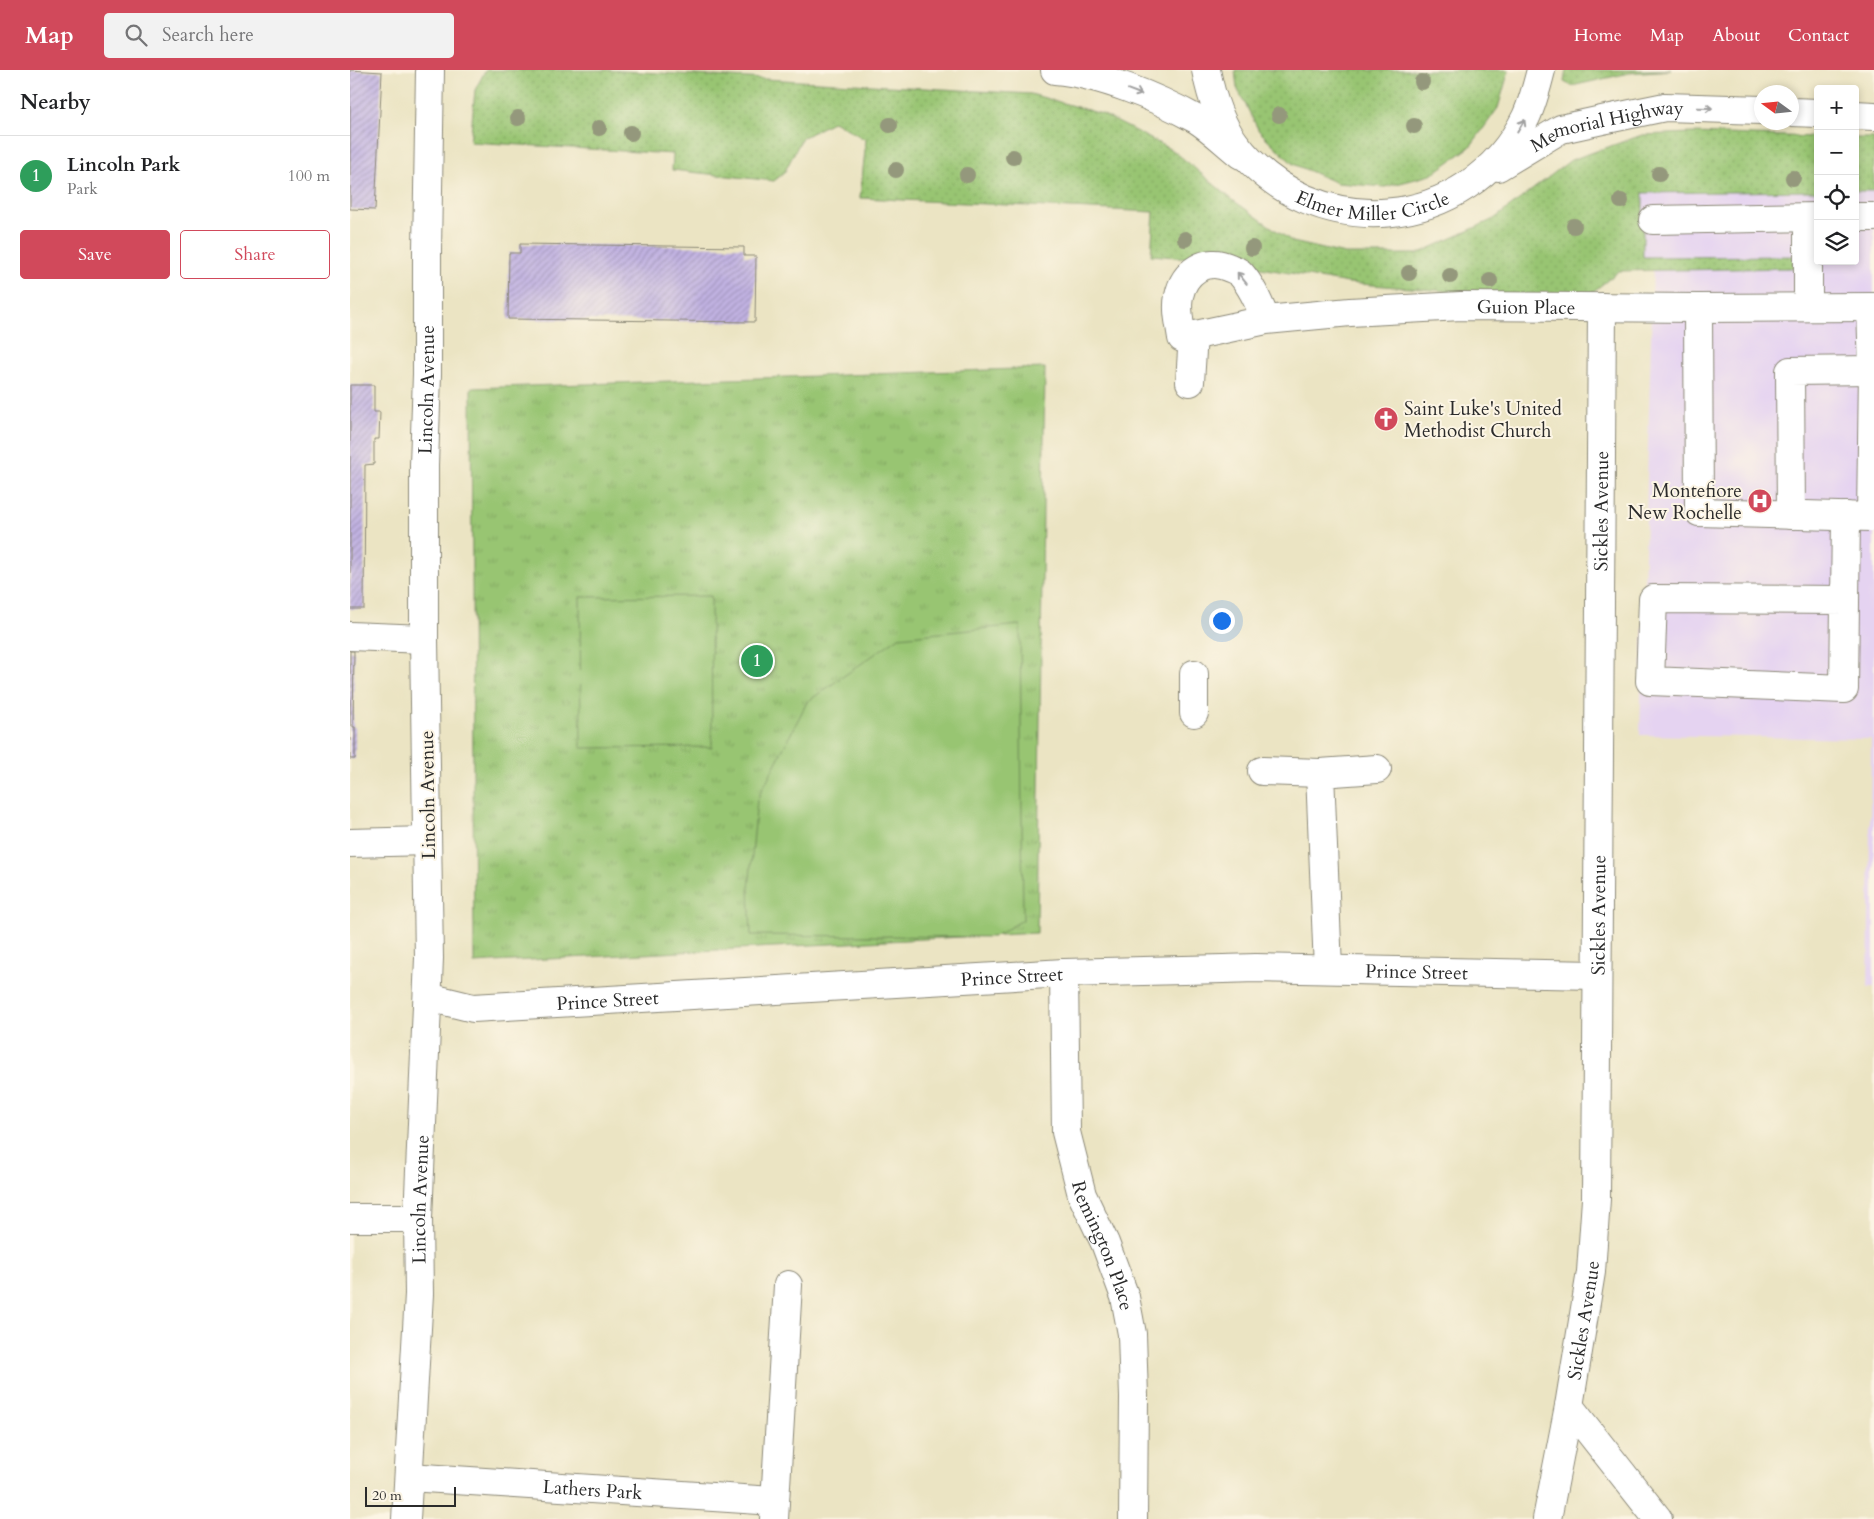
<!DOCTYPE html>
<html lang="en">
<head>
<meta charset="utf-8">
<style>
	body { margin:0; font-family:Cardo,serif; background:#f2f2f2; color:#202124 }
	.controls { position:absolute; right:15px; top:15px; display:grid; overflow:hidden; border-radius:5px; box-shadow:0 2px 8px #0003 }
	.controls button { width:45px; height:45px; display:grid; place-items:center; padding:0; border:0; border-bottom:1px solid #e0e0e0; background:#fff; color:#202124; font:25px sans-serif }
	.compass { position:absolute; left:1404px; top:15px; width:45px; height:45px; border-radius:50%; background:#fff; box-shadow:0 2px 8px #0003; rotate:285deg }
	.scale { position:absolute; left:15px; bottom:12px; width:91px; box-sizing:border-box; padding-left:5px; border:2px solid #2b2b2b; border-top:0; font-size:14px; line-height:18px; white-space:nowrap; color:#2b2b2b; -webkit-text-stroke:4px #fcf5e5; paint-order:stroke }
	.you { position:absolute; left:871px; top:550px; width:18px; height:18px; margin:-12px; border:4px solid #fff; border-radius:50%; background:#1a73e8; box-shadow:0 0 0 8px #1a73e833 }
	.badge { display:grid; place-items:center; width:32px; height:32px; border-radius:50%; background:#d1495b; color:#fff; font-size:16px; font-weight:700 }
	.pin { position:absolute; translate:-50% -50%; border:2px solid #fff; box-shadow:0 1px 5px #0006 }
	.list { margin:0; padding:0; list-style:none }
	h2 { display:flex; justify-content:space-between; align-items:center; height:65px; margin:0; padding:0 20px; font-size:21px }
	h2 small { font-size:16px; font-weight:400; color:#757577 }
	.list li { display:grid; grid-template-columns:32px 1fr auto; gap:15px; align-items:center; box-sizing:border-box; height:80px; padding:0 20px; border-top:1px solid #e0e0e0 }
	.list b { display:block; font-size:19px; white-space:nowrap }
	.list p { margin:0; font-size:16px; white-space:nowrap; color:#757577 }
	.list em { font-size:16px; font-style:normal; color:#757577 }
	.actions { display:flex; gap:10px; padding:15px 20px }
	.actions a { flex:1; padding:11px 0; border:1px solid #d1495b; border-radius:5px; text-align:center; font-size:18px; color:#d1495b }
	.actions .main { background:#d1495b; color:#fff }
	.icon { flex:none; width:28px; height:28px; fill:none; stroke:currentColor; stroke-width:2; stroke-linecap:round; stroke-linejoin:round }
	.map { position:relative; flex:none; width:1524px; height:1449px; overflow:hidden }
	header { display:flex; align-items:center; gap:30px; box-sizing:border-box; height:70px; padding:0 25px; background:#d1495b; color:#fff }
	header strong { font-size:24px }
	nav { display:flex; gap:28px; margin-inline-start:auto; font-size:18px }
	.search { width:350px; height:45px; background:#f2f2f2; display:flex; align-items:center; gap:12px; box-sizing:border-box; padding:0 18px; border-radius:5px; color:#757577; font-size:19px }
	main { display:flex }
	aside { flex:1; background:#fff }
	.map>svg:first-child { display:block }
	.built { fill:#e5d3f1 }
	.grass { fill:url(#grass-dots); stroke:#62784e }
	.park { fill:url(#park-tufts); stroke:#62784e }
	.garden { fill:#98c572; stroke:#62784e }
	.building { fill:url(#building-hatch) }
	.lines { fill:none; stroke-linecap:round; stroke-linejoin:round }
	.minor-casing { stroke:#8b8877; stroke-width:30 }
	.major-casing { stroke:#8b8877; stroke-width:30 }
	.minor { stroke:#fff; stroke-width:28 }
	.major { stroke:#fff; stroke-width:28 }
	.tree { fill:#94987b }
	.oneway { stroke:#a0a0a0 }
	.labels { text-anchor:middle; stroke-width:4; stroke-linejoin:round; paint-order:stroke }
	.street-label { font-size:19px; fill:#2b2b2b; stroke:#fcf5e5 }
	.poi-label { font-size:19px; fill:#2b2b2b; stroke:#fcf5e5; text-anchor:start }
</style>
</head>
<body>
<header>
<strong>Map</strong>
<div class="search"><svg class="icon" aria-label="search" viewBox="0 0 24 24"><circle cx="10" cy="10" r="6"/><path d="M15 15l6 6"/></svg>Search here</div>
<nav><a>Home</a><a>Map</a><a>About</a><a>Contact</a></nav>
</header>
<main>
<aside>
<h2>Nearby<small></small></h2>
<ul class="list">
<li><span class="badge" style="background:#2e9e5b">1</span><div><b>Lincoln Park</b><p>Park</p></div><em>100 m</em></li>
</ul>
<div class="actions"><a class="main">Save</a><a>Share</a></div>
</aside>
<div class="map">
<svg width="1524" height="1449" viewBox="0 0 1524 1449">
	<defs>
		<pattern id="grass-dots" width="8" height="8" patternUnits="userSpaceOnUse" patternTransform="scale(1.25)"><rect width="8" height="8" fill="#98c572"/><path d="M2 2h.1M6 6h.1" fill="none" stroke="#83a963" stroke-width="1.8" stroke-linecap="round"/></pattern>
		<pattern id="park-tufts" width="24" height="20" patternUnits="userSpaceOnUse" patternTransform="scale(1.25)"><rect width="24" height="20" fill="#98c572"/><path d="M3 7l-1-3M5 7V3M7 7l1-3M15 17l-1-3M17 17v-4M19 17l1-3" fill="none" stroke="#83a963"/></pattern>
		<pattern id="building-hatch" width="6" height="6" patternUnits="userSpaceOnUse" patternTransform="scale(1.25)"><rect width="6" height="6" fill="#c1b2e2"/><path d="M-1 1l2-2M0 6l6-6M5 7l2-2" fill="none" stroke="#9d91b7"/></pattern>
	</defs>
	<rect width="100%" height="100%" fill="#fcf5e5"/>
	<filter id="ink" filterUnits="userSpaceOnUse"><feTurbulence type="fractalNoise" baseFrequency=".02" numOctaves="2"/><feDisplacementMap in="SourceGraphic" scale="10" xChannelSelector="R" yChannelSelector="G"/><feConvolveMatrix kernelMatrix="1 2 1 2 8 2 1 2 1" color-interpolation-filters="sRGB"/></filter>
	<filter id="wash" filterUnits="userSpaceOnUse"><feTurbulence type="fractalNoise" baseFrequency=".0096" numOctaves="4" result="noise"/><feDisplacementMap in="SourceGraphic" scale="20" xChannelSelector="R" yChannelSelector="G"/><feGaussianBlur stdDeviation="1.12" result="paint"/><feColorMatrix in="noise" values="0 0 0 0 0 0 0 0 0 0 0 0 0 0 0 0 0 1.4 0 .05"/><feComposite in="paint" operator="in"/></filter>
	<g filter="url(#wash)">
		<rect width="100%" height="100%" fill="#ebe4c3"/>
		<path class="built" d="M1468 93V191H1505V93H1524V917H1518L1521 669 1290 665 1303 196 1265 195 1266 94Z"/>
		<g class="grass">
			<path d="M138 0H256L681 24 752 44 824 81 884 131 943 172 995 184H1067L1144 149 1221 90 1292 65 1343 63 1468 67V121L1293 123V187L1444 186V198L1269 201 1230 232 998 213 864 190 801 185 804 142 510 128 516 70 484 51 452 68 434 103 424 111 322 100 323 84 120 72 125 20 135 1Z"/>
			<path d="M885 0H1159L1148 38 1120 77 1081 105 1035 117 987 113 943 94 909 61 887 18Z"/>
			<path d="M1216 0H1321L1279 3 1222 16 1214 12Z"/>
			<rect x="1505" y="68" width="19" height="53"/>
		</g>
		<path class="park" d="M695 298 687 863 124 893 121 318Z"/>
		<g class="garden">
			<path d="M361 526 362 677 231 678 230 527Z"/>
			<path d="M670 555 673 850 643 867 401 865 399 819 407 730 457 632 549 567Z"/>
		</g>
		<g id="blocks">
			<g class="building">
				<path d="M0 0 32 2 25 140 0 139Z"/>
				<path d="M170 174 394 177V186H406L405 252 158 249 159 183H170Z"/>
				<path d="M0 315H24V342H30L29 369H24V394L15 395 14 539H0Z"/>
				<path d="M0 581H4L3 657H5V689H0Z"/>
			</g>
		</g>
	</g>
	<g filter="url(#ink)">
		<use href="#blocks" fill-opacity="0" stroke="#8b8877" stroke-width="1"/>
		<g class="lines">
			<defs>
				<g id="minor">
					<path d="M705 0C750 4 806 27 846 49 862 59 877 74 891 85"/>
					<path d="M1505 147H1524"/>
					<path d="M1458 148V237"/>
					<path d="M1303 150 1468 147"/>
					<path d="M1348 238 1349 442 1521 447 1523 300 1521 237"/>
					<path id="s1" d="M916 250C909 234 902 216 890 203 887 201 883 199 880 198 856 186 834 202 829 226 826 240 830 254 832 268L916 250 1000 242 1111 236 1348 238 1524 237"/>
					<path d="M840 312 843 265"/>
					<path d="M1441 445 1440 301 1523 300"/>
					<path d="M1495 530 1303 529 1300 611 1494 619 1496 446"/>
					<path d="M0 566 74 569"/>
					<path d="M844 604V643"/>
					<path d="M912 701 970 703"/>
					<path d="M0 773 77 771"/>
					<path d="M978 899 970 703 1027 699"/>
					<path id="s2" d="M714 903 716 1062 732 1125 755 1173 775 1227 782 1264 784 1327 783 1449"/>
					<path id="s3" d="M78 927 123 938 714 903 873 899 906 898 1247 905"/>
					<path d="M0 1148H68"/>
					<path d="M1219 1336 1308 1449"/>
					<path id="s4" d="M59 1407 425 1431"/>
					<path d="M424 1449 438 1215"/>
					<path id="s5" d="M1197 1449 1219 1336 1241 1202 1246 1129 1252 237"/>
				</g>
				<g id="major">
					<path id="s6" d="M856 0C861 26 869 52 885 73 963 176 1119 164 1176 47 1183 32 1187 16 1191 0"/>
					<path d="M1442 42 1468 43"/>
					<path d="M1505 45 1524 46"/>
					<path id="s7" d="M1148 97 1211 59 1252 50 1315 37 1412 40"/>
					<path id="s8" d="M56 1449 69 1224 68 1148 79 888 74 569V395L77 304V180L80 0"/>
				</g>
			</defs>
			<use href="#minor" class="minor-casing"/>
			<use href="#major" class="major-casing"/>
			<use href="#minor" class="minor"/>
			<use href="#major" class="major"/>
		</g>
		<g class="tree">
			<circle cx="1072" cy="12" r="8"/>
			<circle cx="929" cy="45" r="8"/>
			<circle cx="168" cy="48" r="8"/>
			<circle cx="540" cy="55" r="8"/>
			<circle cx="1064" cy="56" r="8"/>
			<circle cx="249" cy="58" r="8"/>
			<circle cx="281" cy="63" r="8"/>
			<circle cx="663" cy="87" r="8"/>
			<circle cx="546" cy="100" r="8"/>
			<circle cx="1309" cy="104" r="8"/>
			<circle cx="617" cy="105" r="8"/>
			<circle cx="1443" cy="108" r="8"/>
			<circle cx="1271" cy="131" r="8"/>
			<circle cx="1224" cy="156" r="8"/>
			<circle cx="835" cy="169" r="8"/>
			<circle cx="902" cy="178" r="8"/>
			<circle cx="1059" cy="203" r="8"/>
			<circle cx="1100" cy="206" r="8"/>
			<circle cx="1140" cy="211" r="8"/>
		</g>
		<defs><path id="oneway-shaft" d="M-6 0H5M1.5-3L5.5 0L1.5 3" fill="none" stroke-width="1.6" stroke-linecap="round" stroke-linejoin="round" transform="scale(1.25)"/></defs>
		<g class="oneway">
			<use href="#oneway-shaft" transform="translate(785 22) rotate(21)"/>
			<use href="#oneway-shaft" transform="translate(1355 38) rotate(1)"/>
			<use href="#oneway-shaft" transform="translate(1171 56) rotate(-60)"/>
			<use href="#oneway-shaft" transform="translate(892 208) rotate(-129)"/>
		</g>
	</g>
	<defs>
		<symbol id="church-disc" viewBox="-11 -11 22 22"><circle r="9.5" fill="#d1495b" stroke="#fcf5e5"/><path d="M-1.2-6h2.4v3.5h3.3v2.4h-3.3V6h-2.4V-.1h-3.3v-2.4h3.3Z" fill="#fff"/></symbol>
		<symbol id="hospital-disc" viewBox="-11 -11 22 22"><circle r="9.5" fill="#d1495b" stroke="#fcf5e5"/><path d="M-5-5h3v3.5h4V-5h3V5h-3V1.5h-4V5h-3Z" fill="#fff"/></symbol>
	</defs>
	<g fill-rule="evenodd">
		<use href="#church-disc" x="1022" y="335" width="28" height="28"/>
		<use href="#hospital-disc" x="1396" y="417" width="28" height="28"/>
	</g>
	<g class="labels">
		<g class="street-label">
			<text dy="7" stroke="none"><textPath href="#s7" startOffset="119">Memorial Highway</textPath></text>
			<text dy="7" stroke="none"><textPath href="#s6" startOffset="239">Elmer Miller Circle</textPath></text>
			<text dy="7" stroke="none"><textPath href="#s1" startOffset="522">Guion Place</textPath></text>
			<text dy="7" stroke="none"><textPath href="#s8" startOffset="1130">Lincoln Avenue</textPath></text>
			<text dy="7" stroke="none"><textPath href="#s5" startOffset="1012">Sickles Avenue</textPath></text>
			<text transform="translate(77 725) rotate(-91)" y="7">Lincoln Avenue</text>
			<text dy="7" stroke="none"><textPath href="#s5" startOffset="608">Sickles Avenue</textPath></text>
			<text dy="7" stroke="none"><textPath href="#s3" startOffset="991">Prince Street</textPath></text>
			<text dy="7" stroke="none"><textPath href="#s3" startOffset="586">Prince Street</textPath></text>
			<text dy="7" stroke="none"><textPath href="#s3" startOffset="181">Prince Street</textPath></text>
			<text dy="7" stroke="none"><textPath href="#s8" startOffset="320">Lincoln Avenue</textPath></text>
			<text dy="7" stroke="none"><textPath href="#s2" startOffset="279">Remington Place</textPath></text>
			<text dy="7" stroke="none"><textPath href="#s5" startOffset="202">Sickles Avenue</textPath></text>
			<text dy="7" stroke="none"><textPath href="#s4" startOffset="184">Lathers Park</textPath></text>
		</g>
		<g class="poi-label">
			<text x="1054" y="345">Saint Luke's United<tspan x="1054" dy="22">Methodist Church</tspan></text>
			<text x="1392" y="427" text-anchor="end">Montefiore<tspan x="1392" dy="22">New Rochelle</tspan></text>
		</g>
	</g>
</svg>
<div class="controls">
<button>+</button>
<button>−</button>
<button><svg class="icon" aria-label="locate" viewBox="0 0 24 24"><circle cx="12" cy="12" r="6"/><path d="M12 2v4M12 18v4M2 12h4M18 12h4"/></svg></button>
<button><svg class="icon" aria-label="layers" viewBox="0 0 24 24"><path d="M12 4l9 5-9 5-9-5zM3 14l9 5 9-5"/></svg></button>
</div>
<svg class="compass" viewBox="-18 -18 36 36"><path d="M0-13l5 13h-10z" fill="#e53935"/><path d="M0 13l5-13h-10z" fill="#757577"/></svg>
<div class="scale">20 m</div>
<div class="you"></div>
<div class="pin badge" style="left:407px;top:591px;background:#2e9e5b">1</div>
</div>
</main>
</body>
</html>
